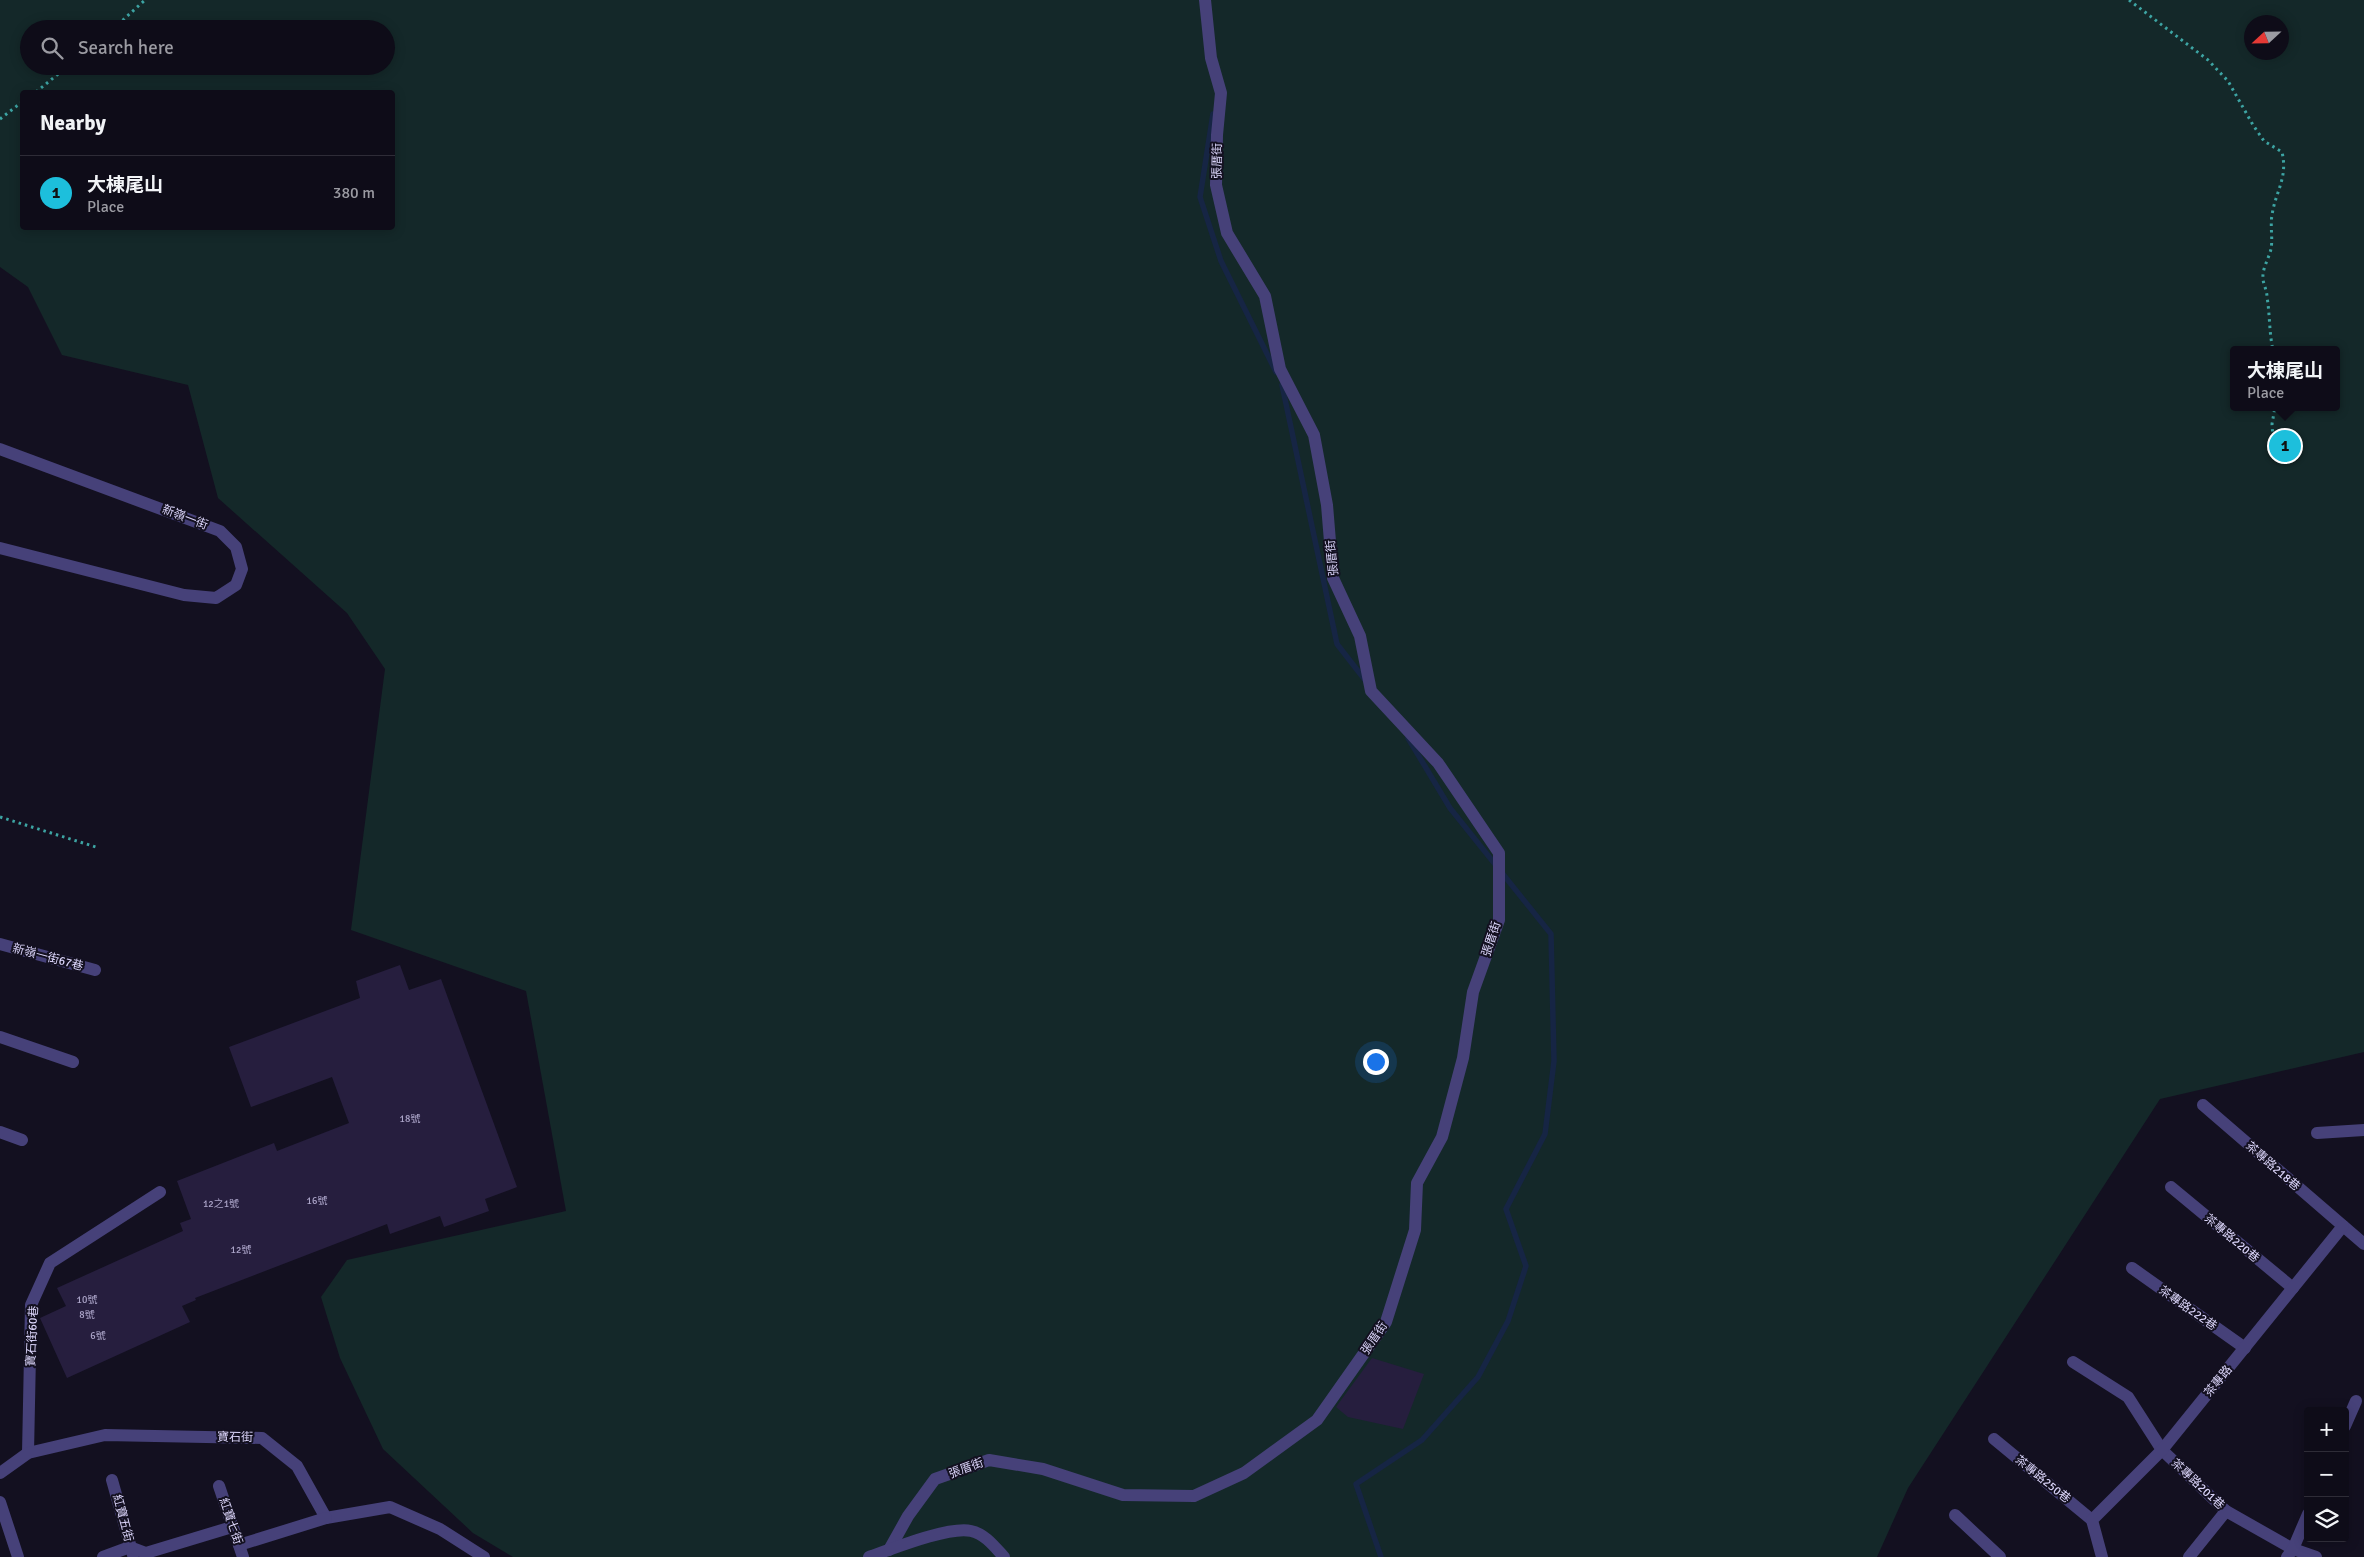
<!DOCTYPE html>
<html lang="en">
<head>
<meta charset="utf-8">
<style>
	body { margin:0; font-family:Signika,"Noto Sans TC",sans-serif; background:#171521; color:#f1f3f6 }
	.controls { position:absolute; right:15px; bottom:15px; display:grid; overflow:hidden; border-radius:5px; box-shadow:0 2px 12px #0003 }
	.controls button { width:45px; height:45px; display:grid; place-items:center; padding:0; border:0; border-bottom:1px solid #2e2c37; background:#0e0c18; color:#f1f3f6; font:25px sans-serif }
	.compass { position:absolute; left:2244px; top:15px; width:45px; height:45px; border-radius:50%; background:#0e0c18; box-shadow:0 2px 12px #0003; rotate:248deg }
	.you { position:absolute; left:1375px; top:1061px; width:18px; height:18px; margin:-12px; border:4px solid #fff; border-radius:50%; background:#1a73e8; box-shadow:0 0 0 8px #1a73e833 }
	.badge { display:grid; place-items:center; width:32px; height:32px; border-radius:50%; background:#1dbfdc; color:#111; font-size:16px; font-weight:700 }
	.pin { position:absolute; translate:-50% -50%; border:2px solid #fff; box-shadow:0 1px 5px #0006 }
	.popup { position:absolute; left:2230px; top:346px; width:110px; height:65px; box-sizing:border-box; display:grid; place-content:center; border-radius:5px; background:#0e0c18; filter:drop-shadow(0 1px 4px #0005); font-size:16px; white-space:nowrap; color:#9b9ba2 }
	.popup b { font-size:19px; color:#f1f3f6 }
	.popup::after { content:''; position:absolute; left:50%; top:100%; margin-left:-10px; border:10px solid transparent; border-top-color:#0e0c18 }
	.list { margin:0; padding:0; list-style:none }
	h2 { display:flex; justify-content:space-between; align-items:center; height:65px; margin:0; padding:0 20px; font-size:21px }
	h2 small { font-size:16px; font-weight:400; color:#9b9ba2 }
	.list li { display:grid; grid-template-columns:32px 1fr auto; gap:15px; align-items:center; box-sizing:border-box; height:75px; padding:0 20px; border-top:1px solid #2e2c37 }
	.list b { display:block; font-size:19px; white-space:nowrap }
	.list p { margin:0; font-size:16px; white-space:nowrap; color:#9b9ba2 }
	.list em { font-size:16px; font-style:normal; color:#9b9ba2 }
	.icon { flex:none; width:28px; height:28px; fill:none; stroke:currentColor; stroke-width:2; stroke-linecap:round; stroke-linejoin:round }
	.map { position:relative; flex:none; width:2364px; height:1557px; overflow:hidden }
	.search { position:absolute; background:#0e0c18; box-shadow:0 2px 12px #0003; left:20px; top:20px; width:375px; height:55px; display:flex; align-items:center; gap:12px; box-sizing:border-box; padding:0 18px; border-radius:28px; color:#9b9ba2; font-size:19px }
	.panel { position:absolute; background:#0e0c18; box-shadow:0 2px 12px #0003; left:20px; top:90px; width:375px; height:140px; border-radius:5px }
	.map>svg:first-child { display:block }
	.green { fill:#142829; fill-rule:evenodd }
	.lines { fill:none; stroke-linecap:round; stroke-linejoin:round }
	.stream { stroke:#162544; stroke-width:5.5 }
	.building { fill:#261e3e }
	.path { stroke:#3da4a3; stroke-width:3; stroke-dasharray:2.5 4; stroke-linecap:butt }
	.minor { stroke:#464179; stroke-width:12 }
	.labels { text-anchor:middle; stroke-width:4; stroke-linejoin:round; paint-order:stroke }
	.number-label { font-size:10px; fill:#ada6ca }
	.street-label { font-size:12px; fill:#dad4f9; stroke:#131020 }
</style>
</head>
<body>
<div class="map">
<svg width="2364" height="1557" viewBox="0 0 2364 1557">
	<rect width="100%" height="100%" fill="#131020"/>
	<path class="green" d="M0 0H2364V1052L2160 1099 1908 1488 1877 1557H513L473 1533 383 1449 340 1358 321 1297 347 1260 566 1211 526 991 351 930 385 669 347 613 218 498 188 385 62 355 28 287 0 267ZM2252 22H2282V52H2252ZM29 29H386V66H29ZM22 92H392V228H22ZM2234 350H2336V407H2234Z"/>
	<g class="lines">
		<g class="stream">
			<path d="M1213 114 1200 197 1221 261 1276 372"/>
			<path d="M1282 385 1337 644 1365 680"/>
			<path d="M1381 1557 1356 1484 1422 1440 1478 1377 1508 1321 1526 1266 1506 1209 1545 1134 1554 1061 1551 934 1450 808 1408 738"/>
		</g>
	</g>
	<g class="building">
		<path d="M400 965 409 990 441 979 517 1187 485 1199 489 1211 444 1227 440 1216 390 1234 387 1224 195 1298 196 1300 182 1306 190 1322 67 1378 40 1318 66 1306 57 1288 183 1231 180 1223 191 1219 177 1181 274 1143 277 1151 349 1123 332 1077 251 1107 229 1047 360 998 356 981Z"/>
		<path d="M1372 1358 1424 1374 1403 1429 1348 1417 1336 1407Z"/>
	</g>
	<g class="lines">
		<g class="path">
			<path d="M2129 0 2208 60 2228 81 2253 125 2264 141 2282 152C2288 178 2276 190 2272 215 2270 226 2273 238 2271 249 2269 258 2262 269 2263 278 2263 284 2267 290 2267 297 2270 315 2269 332 2273 350"/>
			<path d="M113 29 145 0"/>
			<path d="M36 92 68 66"/>
			<path d="M0 119 22 102"/>
			<path d="M2273 438 2272 424 2275 407"/>
			<path d="M0 817 99 848"/>
		</g>
		<g class="minor">
			<path d="M0 449 220 531 236 547 242 569 236 585 216 598 184 595 0 548"/>
			<path d="M0 944 95 970"/>
			<path d="M0 1037 73 1062"/>
			<path d="M2203 1105 2364 1244"/>
			<path d="M0 1132 22 1140"/>
			<path d="M2317 1133 2364 1130"/>
			<path d="M2171 1187 2293 1288"/>
			<path d="M2132 1268 2245 1348"/>
			<path d="M2073 1362 2128 1397 2162 1450 2226 1511 2293 1549 2316 1557"/>
			<path d="M2345 1426 2356 1401"/>
			<path d="M1994 1439 2092 1520"/>
			<path d="M28 1453 31 1305 50 1263 160 1192"/>
			<path d="M0 1473 28 1453 105 1435 262 1438 297 1466 326 1518 390 1507 440 1529 484 1557"/>
			<path d="M112 1480 133 1555"/>
			<path d="M219 1486 243 1557"/>
			<path d="M0 1502 18 1557"/>
			<path d="M1955 1515 2000 1557"/>
			<path d="M239 1545 326 1518"/>
			<path d="M889 1550 908 1516 935 1479 989 1460 1043 1469 1123 1495 1194 1496 1244 1473 1317 1420 1386 1322 1415 1230 1417 1183 1442 1137 1463 1058 1473 992 1499 920V853L1438 763 1371 691 1360 636 1333 578 1327 505 1314 435 1280 369 1265 296 1227 233 1216 185 1217 135 1221 93 1211 58 1205 0"/>
			<path d="M103 1557 130 1547 146 1553 232 1527"/>
			<path d="M869 1557C892 1549 949 1526 971 1531 985 1534 994 1546 1004 1557"/>
			<path d="M2102 1557 2092 1520 2162 1450 2343 1226"/>
			<path d="M2189 1557 2226 1511"/>
			<path d="M2287 1557 2293 1549 2308 1514"/>
		</g>
	</g>
	<g class="labels">
		<g class="number-label">
			<text x="410" y="1122">18號</text>
			<text x="317" y="1204">16號</text>
			<text x="221" y="1207">12之1號</text>
			<text x="241" y="1253">12號</text>
			<text x="87" y="1303">10號</text>
			<text x="87" y="1318">8號</text>
			<text x="98" y="1339">6號</text>
		</g>
		<g class="street-label">
			<text transform="translate(1217 161) rotate(-89)" y="4">張厝街</text>
			<text transform="translate(185 517) rotate(21)" y="4">新嶺一街</text>
			<text transform="translate(1332 558) rotate(-96)" y="4">張厝街</text>
			<text transform="translate(1491 939) rotate(-72)" y="4">張厝街</text>
			<text transform="translate(48 957) rotate(15)" y="4">新嶺一街67巷</text>
			<text transform="translate(2273 1166) rotate(41)" y="4">茶專路218巷</text>
			<text transform="translate(2232 1238) rotate(40)" y="4">茶專路220巷</text>
			<text transform="translate(2188 1308) rotate(35)" y="4">茶專路222巷</text>
			<text transform="translate(32 1336) rotate(-87)" y="4">寶石街60巷</text>
			<text transform="translate(1374 1338) rotate(-56)" y="4">張厝街</text>
			<text transform="translate(2218 1381) rotate(-51)" y="4">茶專路</text>
			<text transform="translate(235 1437) rotate(1)" y="4">寶石街</text>
			<text transform="translate(966 1468) rotate(-20)" y="4">張厝街</text>
			<text transform="translate(2043 1479) rotate(39)" y="4">茶專路250巷</text>
			<text transform="translate(2198 1484) rotate(43)" y="4">茶專路201巷</text>
			<text transform="translate(123 1518) rotate(75)" y="4">紅寶五街</text>
			<text transform="translate(231 1521) rotate(71)" y="4">紅寶七街</text>
		</g>
	</g>
</svg>
<div class="controls">
<button>+</button>
<button>−</button>
<button><svg class="icon" aria-label="layers" viewBox="0 0 24 24"><path d="M12 4l9 5-9 5-9-5zM3 14l9 5 9-5"/></svg></button>
</div>
<svg class="compass" viewBox="-18 -18 36 36"><path d="M0-13l5 13h-10z" fill="#e53935"/><path d="M0 13l5-13h-10z" fill="#9b9ba2"/></svg>
<div class="you"></div>
<div class="pin badge" style="left:2285px;top:446px">1</div>
<div class="popup"><b>大棟尾山</b>Place</div>
<div class="search"><svg class="icon" aria-label="search" viewBox="0 0 24 24"><circle cx="10" cy="10" r="6"/><path d="M15 15l6 6"/></svg>Search here</div>
<section class="panel">
<h2>Nearby<small></small></h2>
<ul class="list">
<li><span class="badge">1</span><div><b>大棟尾山</b><p>Place</p></div><em>380 m</em></li>
</ul>
</section>
</div>
</body>
</html>
